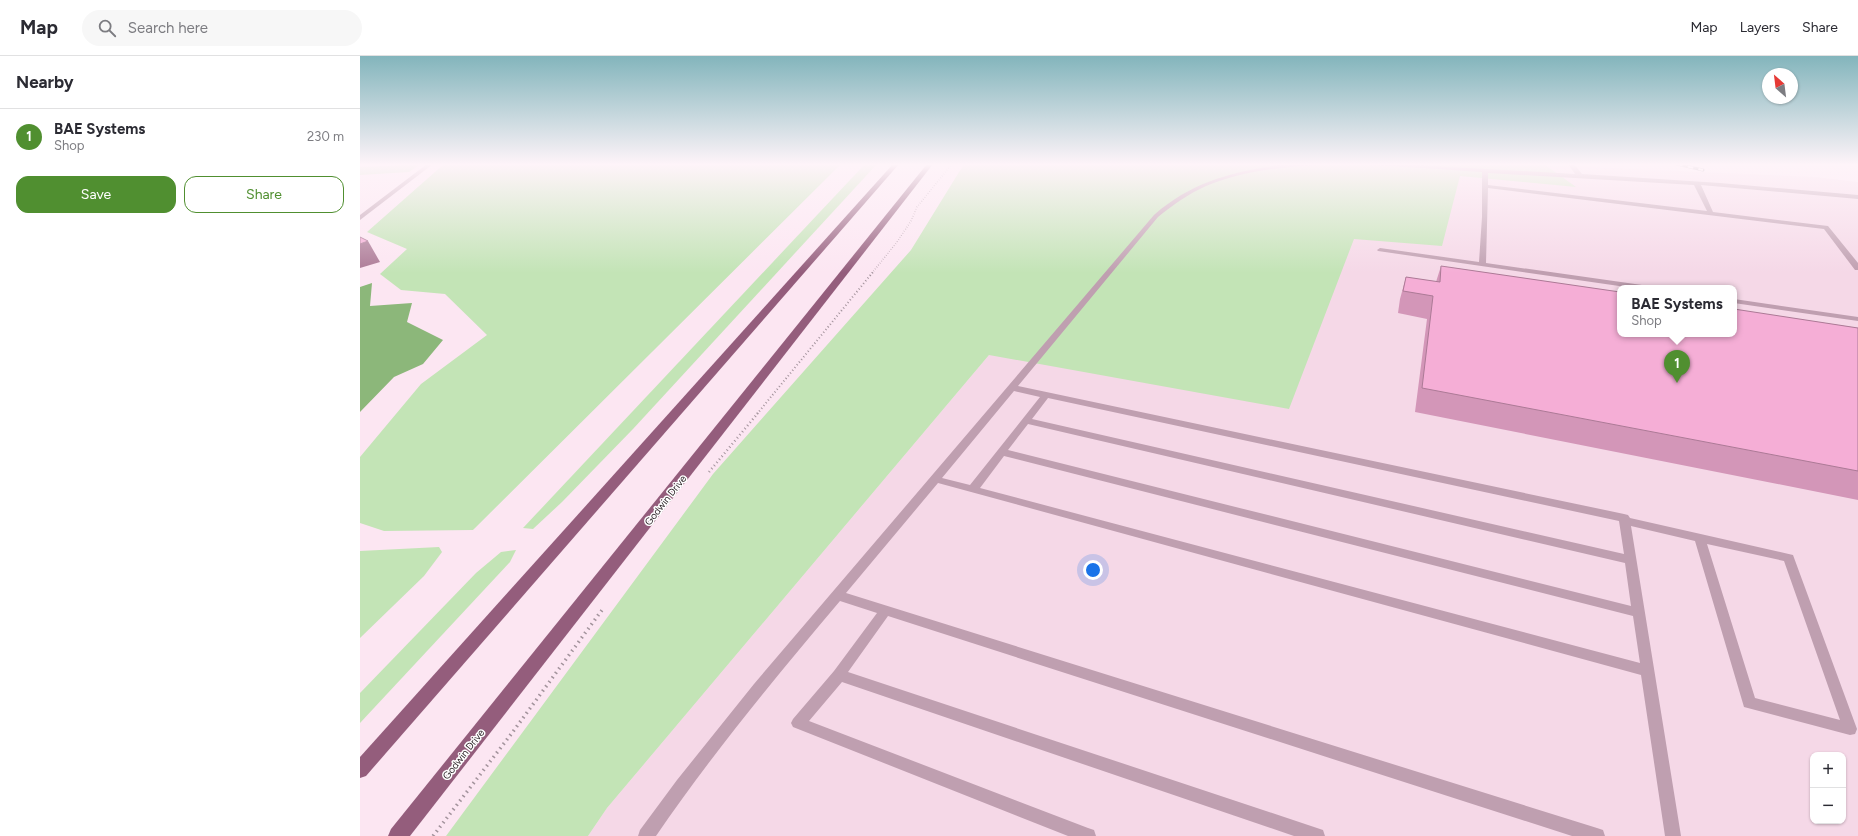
<!DOCTYPE html>
<html lang="en">
<head>
<meta charset="utf-8">
<style>
	body { margin:0; font-family:Figtree,sans-serif; background:#f7f7f7; color:#2b2b33 }
	.controls { position:absolute; right:12px; bottom:12px; display:grid; overflow:hidden; border-radius:8px; box-shadow:0 1px 3px #0004 }
	.controls button { width:36px; height:36px; display:grid; place-items:center; padding:0; border:0; border-bottom:1px solid #e1e1e2; background:#fff; color:#2b2b33; font:20px sans-serif }
	.compass { position:absolute; left:1402px; top:12px; width:36px; height:36px; border-radius:50%; background:#fff; box-shadow:0 1px 3px #0004; rotate:332deg }
	.you { position:absolute; left:733px; top:514px; width:14px; height:14px; margin:-10px; border:3px solid #fff; border-radius:50%; background:#1a73e8; box-shadow:0 0 0 6px #1a73e833 }
	.badge { display:grid; place-items:center; width:26px; height:26px; border-radius:50%; background:#508f30; color:#fff; font-size:13px; font-weight:700 }
	.pin { position:absolute; translate:-50% -33px; filter:drop-shadow(0 1px 2px #0008) }
	.pin::after { content:''; position:absolute; top:21px; width:14px; height:12px; background:inherit; clip-path:polygon(0 0,100% 0,50% 100%) }
	.popup { position:absolute; left:1257px; top:229px; width:120px; height:52px; box-sizing:border-box; display:grid; place-content:center; border-radius:8px; background:#fff; filter:drop-shadow(0 1px 3px #0005); font-size:13px; white-space:nowrap; color:#7c7c81 }
	.popup b { font-size:15px; color:#2b2b33 }
	.popup::after { content:''; position:absolute; left:50%; top:100%; margin-left:-8px; border:8px solid transparent; border-top-color:#fff }
	.list { margin:0; padding:0; list-style:none }
	h2 { display:flex; justify-content:space-between; align-items:center; height:52px; margin:0; padding:0 16px; font-size:17px }
	h2 small { font-size:13px; font-weight:400; color:#7c7c81 }
	.list li { display:grid; grid-template-columns:26px 1fr auto; gap:12px; align-items:center; box-sizing:border-box; height:56px; padding:0 16px; border-top:1px solid #e1e1e2 }
	.list b { display:block; font-size:15px; white-space:nowrap }
	.list p { margin:0; font-size:13px; white-space:nowrap; color:#7c7c81 }
	.list em { font-size:13px; font-style:normal; color:#7c7c81 }
	.actions { display:flex; gap:8px; padding:12px 16px }
	.actions a { flex:1; padding:9px 0; border:1px solid #508f30; border-radius:12px; text-align:center; font-size:14px; color:#508f30 }
	.actions .main { background:#508f30; color:#fff }
	.icon { flex:none; width:22px; height:22px; fill:none; stroke:currentColor; stroke-width:2; stroke-linecap:round; stroke-linejoin:round }
	.map { position:relative; flex:none; width:1498px; height:780px; overflow:hidden }
	header { display:flex; align-items:center; gap:24px; box-sizing:border-box; height:56px; padding:0 20px; background:#fff; border-bottom:1px solid #e1e1e2 }
	header strong { font-size:19px }
	nav { display:flex; gap:22px; margin-inline-start:auto; font-size:14px }
	.search { width:280px; height:36px; background:#f7f7f7; display:flex; align-items:center; gap:10px; box-sizing:border-box; padding:0 14px; border-radius:22px; color:#7c7c81; font-size:15px }
	main { display:flex }
	aside { flex:1; background:#fff }
	.map>svg:first-child { display:block }
	.built { fill:#f5d8e7; fill-rule:evenodd }
	.green { fill:#c3e4b6 }
	.water { fill:#8cb77a }
	.lines { fill:none; stroke-linecap:round; stroke-linejoin:round }
	.path-far3 { stroke:#a3939c; stroke-width:1.5; stroke-dasharray:0.5 2; stroke-linecap:butt }
	.path-far2 { stroke:#a3939c; stroke-width:2; stroke-dasharray:1 2.5; stroke-linecap:butt }
	.path-far1 { stroke:#a3939c; stroke-width:2.5; stroke-dasharray:1 3; stroke-linecap:butt }
	.path { stroke:#a3939c; stroke-width:3.5; stroke-dasharray:1.5 4; stroke-linecap:butt }
	.lane { fill:#bf9fb0; fill-rule:evenodd }
	.primary { fill:#945d7c; fill-rule:evenodd }
	.rail-casing { stroke:#493f44; stroke-width:3 }
	.rail { stroke:#fff; stroke-width:2; stroke-dasharray:5.5; stroke-linecap:butt }
	.wall { fill:#d396b8 }
	.shaded-wall { fill:#ac7a96 }
	.building { fill:#f5aed6; stroke:#ac7a96 }
	.labels { text-anchor:middle; stroke-width:3; stroke-linejoin:round; paint-order:stroke }
	.street-label { font-size:10px; fill:#2b2327; stroke:#fff }
</style>
</head>
<body>
<header>
<strong>Map</strong>
<div class="search"><svg class="icon" aria-label="search" viewBox="0 0 24 24"><circle cx="10" cy="10" r="6"/><path d="M15 15l6 6"/></svg>Search here</div>
<nav><a>Map</a><a>Layers</a><a>Share</a></nav>
</header>
<main>
<aside>
<h2>Nearby<small></small></h2>
<ul class="list">
<li><span class="badge">1</span><div><b>BAE Systems</b><p>Shop</p></div><em>230 m</em></li>
</ul>
<div class="actions"><a class="main">Save</a><a>Share</a></div>
</aside>
<div class="map">
<svg width="1498" height="780" viewBox="0 0 1498 780">
	<rect width="100%" height="100%" fill="#fce6f2"/>
	<path class="built" d="M894 108H1164L1455 121 1498 126V780H228L247 752 629 299ZM1260 232H1374V278H1260ZM1453 699H1483V765H1453Z"/>
	<g class="green">
		<path d="M61 108 49 116 0 119V111Z"/>
		<path d="M84 108H481L113 474 24 475 0 467V401L61 328 127 279 85 238 41 234 20 218 47 193 7 176Z"/>
		<path d="M505 108H517L273 373 202 446 173 473 163 472Z"/>
		<path d="M604 108H1184L1216 131 1100 120 1082 190 994 183 929 353 629 299 247 752 228 780H86L353 418 551 194Z"/>
		<path d="M79 491 82 496 64 520 0 582V495Z"/>
		<path d="M156 494 150 506 0 667V637L116 517 141 496Z"/>
	</g>
	<path class="water" d="M12 227 10 250 52 247 47 266 83 284 63 308 34 321 0 356V231Z"/>
	<g class="lines">
		<path class="path-far3" d="M512 217 537 186 551 165 557 151 592 108"/>
		<path class="path-far2" d="M397 358 513 216"/>
		<path class="path-far1" d="M349 416 398 357"/>
		<path class="path" d="M73 780 152 677 242 554"/>
		<g class="lane">
			<path d="M67 108H73L0 164V159Z"/>
			<path d="M928 108H1039L1215 118 1208 108H1214L1222 118 1360 127 1498 139V143L1341 129 1353 156 1468 170 1498 207V214H1495L1464 173 1128 132 1126 207 1289 230 1293 232H1273L1018 195 1017 194 1020 192 1119 206 1122 161V116C1038 111 925 97 846 130 828 138 813 149 798 161L658 330 1264 458 1268 459 1270 462 1433 499 1497 673 1495 678 1490 679 1384 651 1335 485 1271 470 1321 780H1305L1281 619 578 427 486 537 1237 772 1243 774 1245 780H1212L528 560 488 616 957 772 963 774 965 780H934L482 626 449 665 728 772 734 774 736 780H708L433 671 431 667 433 663 474 615 517 557 480 545C416 621 352 698 296 780H278L280 774 317 724 394 628 794 159C834 124 876 115 928 108ZM1128 117 1334 129 1347 155 1128 129ZM654 335 680 341 610 429 582 422ZM688 342 1259 465 1264 498 672 363ZM668 368 1265 507 1271 550 648 394ZM644 400 1273 560 1280 607 620 432ZM1347 488 1424 505 1480 664 1395 642Z"/>
			<path d="M1374 243 1498 261V265L1374 247Z"/>
		</g>
		<g class="primary">
			<path d="M533 108H539L6 720 0 722V701Z"/>
			<path d="M567 108H573L50 780H28L31 773Z"/>
		</g>
		<defs>
			<path id="rail" d="M1317 108 1343 114"/>
		</defs>
		<use href="#rail" class="rail-casing"/>
		<use href="#rail" class="rail"/>
	</g>
	<path class="wall" d="M1081 210 1498 272V444L1055 356 1067 263 1038 257 1040 243 1046 221 1076 226Z"/>
	<path class="shaded-wall" d="M8 185 20 206 0 212V188Z"/>
	<g class="building">
		<path d="M0 181 8 185 0 188Z"/>
		<path d="M1081 210 1260 236V278H1374V253L1498 272V415L1062 332 1073 240 1043 235 1046 221 1080 226Z"/>
	</g>
	<linearGradient id="sky" x2="0" y2="1"><stop stop-color="#83b5bc"/><stop offset="0.5" stop-color="#fef4f9"/><stop offset="1" stop-color="#fef4f9" stop-opacity="0"/></linearGradient>
	<rect width="1498" height="217" fill="url(#sky)"/>
	<g class="labels">
		<g class="street-label">
			<text transform="translate(305 444) rotate(-52)" y="4">Godwin Drive</text>
			<text transform="translate(103 698) rotate(-52)" y="4">Godwin Drive</text>
		</g>
	</g>
</svg>
<div class="controls">
<button>+</button>
<button>−</button>
</div>
<svg class="compass" viewBox="-18 -18 36 36"><path d="M0-13l5 13h-10z" fill="#e53935"/><path d="M0 13l5-13h-10z" fill="#7c7c81"/></svg>
<div class="you"></div>
<div class="pin badge" style="left:1317px;top:327px">1</div>
<div class="popup"><b>BAE Systems</b>Shop</div>
</div>
</main>
</body>
</html>
